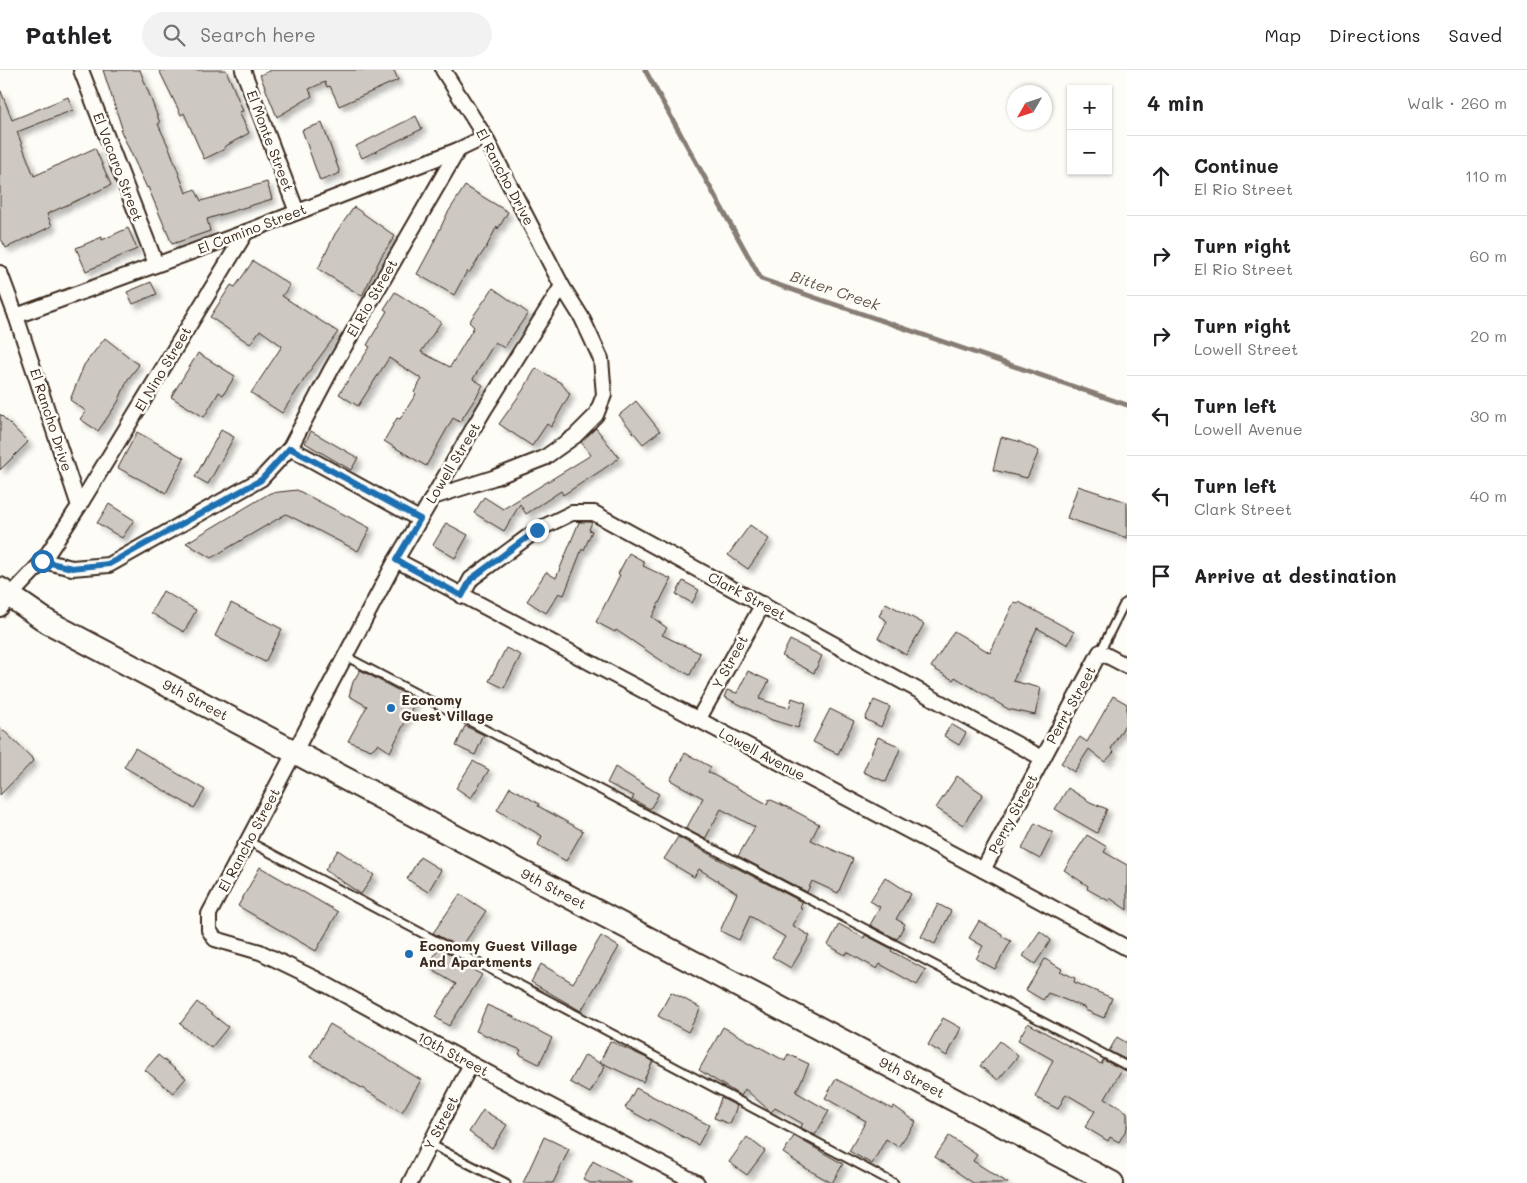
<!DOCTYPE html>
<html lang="en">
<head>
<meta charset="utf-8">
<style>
	body { margin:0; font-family:Mali,sans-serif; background:#f2f2f2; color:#202124 }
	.controls { position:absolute; right:15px; top:15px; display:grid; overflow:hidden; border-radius:0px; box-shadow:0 1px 4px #0004 }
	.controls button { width:45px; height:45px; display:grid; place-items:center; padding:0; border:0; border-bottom:1px solid #e0e0e0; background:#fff; color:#202124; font:25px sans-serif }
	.compass { position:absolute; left:1007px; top:15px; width:45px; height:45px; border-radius:50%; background:#fff; box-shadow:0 1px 4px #0004; rotate:231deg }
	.stop { position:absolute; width:15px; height:15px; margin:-11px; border:4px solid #1f6fb2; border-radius:50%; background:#fff }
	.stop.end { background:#1f6fb2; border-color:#fff; box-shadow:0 1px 5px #0008 }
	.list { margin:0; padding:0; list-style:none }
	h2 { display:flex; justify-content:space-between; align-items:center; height:65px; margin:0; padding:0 20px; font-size:21px }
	h2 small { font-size:16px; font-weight:400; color:#757577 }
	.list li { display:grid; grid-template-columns:32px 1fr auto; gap:15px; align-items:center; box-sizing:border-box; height:80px; padding:0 20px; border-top:1px solid #e0e0e0 }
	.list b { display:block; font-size:19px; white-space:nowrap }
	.list p { margin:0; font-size:16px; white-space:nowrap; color:#757577 }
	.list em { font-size:16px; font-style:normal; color:#757577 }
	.icon { flex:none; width:28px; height:28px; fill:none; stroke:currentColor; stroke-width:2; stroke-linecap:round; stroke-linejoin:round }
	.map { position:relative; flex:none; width:1127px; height:1113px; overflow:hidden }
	header { display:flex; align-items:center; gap:30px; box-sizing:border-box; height:70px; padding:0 25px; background:#fff; border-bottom:1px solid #e0e0e0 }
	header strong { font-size:24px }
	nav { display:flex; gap:28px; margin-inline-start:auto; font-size:18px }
	.search { width:350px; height:45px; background:#f2f2f2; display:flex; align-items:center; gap:12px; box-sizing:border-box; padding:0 18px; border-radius:28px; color:#757577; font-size:19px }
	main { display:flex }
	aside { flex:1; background:#fff }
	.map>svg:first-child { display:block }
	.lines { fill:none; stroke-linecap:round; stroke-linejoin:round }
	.stream { stroke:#887d74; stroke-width:5 }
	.building { fill:#cdc8c2; stroke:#3b2a1e; filter:url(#shadow) }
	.service-casing { stroke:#3b2a1e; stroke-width:11 }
	.minor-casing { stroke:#3b2a1e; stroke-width:18 }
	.primary-casing { stroke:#3b2a1e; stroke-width:26 }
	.service { stroke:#fdfcf7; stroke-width:7 }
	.minor { stroke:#fdfcf7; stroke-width:14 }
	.primary { stroke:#fdfcf7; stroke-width:22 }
	.route { stroke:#1f6fb2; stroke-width:6 }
	.poi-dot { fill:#1f6fb2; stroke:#fdfcf7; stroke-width:2 }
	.labels { text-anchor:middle; stroke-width:5; stroke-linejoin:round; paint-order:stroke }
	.street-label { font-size:14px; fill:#3b2a1e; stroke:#fdfcf7 }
	.poi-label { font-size:14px; font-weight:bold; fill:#3b2a1e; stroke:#fdfcf7; text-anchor:start }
	.water-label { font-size:15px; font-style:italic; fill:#615349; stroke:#fdfcf7 }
</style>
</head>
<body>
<header>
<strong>Pathlet</strong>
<div class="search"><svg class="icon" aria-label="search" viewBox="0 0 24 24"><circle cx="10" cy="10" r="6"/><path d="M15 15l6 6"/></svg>Search here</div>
<nav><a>Map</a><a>Directions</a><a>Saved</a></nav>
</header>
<main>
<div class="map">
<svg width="1127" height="1113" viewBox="0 0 1127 1113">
	<defs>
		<filter id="shadow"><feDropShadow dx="4.5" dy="4.5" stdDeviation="2.5" flood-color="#0004"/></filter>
	</defs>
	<rect width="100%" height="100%" fill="#fdfcf7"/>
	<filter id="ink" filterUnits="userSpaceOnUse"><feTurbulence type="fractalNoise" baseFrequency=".02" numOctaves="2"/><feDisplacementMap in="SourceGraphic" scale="10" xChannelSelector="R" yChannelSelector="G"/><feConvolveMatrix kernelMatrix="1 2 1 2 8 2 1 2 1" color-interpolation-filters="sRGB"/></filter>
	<g filter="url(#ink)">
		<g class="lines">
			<path class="stream" d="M645 0 761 209 1127 335"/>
		</g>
		<g class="building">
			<path d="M103 0H140L160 53 158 54 170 80 186 123 195 119 201 131 267 112 272 129 207 149 210 161 172 174 148 117 147 118 120 59 122 58Z"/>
			<path d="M159 0H226L243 41 239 42 249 63 224 77 225 79 204 89 184 43 181 45Z"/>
			<path d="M272 0H394L398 10 339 36 330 16 327 17 325 12 309 19 312 26 277 47 260 5Z"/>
			<path d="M0 21H1L12 50 68 27 73 40 17 62 34 106 95 78 111 115 47 144 52 156 6 178 0 167Z"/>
			<path d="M416 46 422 59 362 88 356 76Z"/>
			<path d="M322 53 340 103 320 111 302 60Z"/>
			<path d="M465 116 508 142 498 159 497 156 487 176 469 203 467 201 454 225 417 204 431 178 447 144Z"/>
			<path d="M354 137 395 166 382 185 362 226 318 199 335 164Z"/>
			<path d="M128 158 137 179 86 201 76 178 102 167V170Z"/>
			<path d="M253 191 290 215 282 226 338 262 313 296 282 343 251 323 282 276 260 260 250 274 210 247 231 215 235 217Z"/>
			<path d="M151 212 157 224 133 234 127 222Z"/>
			<path d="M493 218 528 243 504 278 495 272 473 309 483 315 478 324 460 352 453 348 426 396 384 371 397 348 400 349 416 324 414 322 422 309 389 288 358 336 339 324 370 277 367 275 387 241 384 239 395 222 441 252 421 282 450 297 474 257 469 252Z"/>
			<path d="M105 268 139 295 128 309 118 332 98 361 80 349 86 341 70 330 84 295Z"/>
			<path d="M198 283 235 306 223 325 219 322 204 347 171 327Z"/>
			<path d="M536 298 561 313 570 324 551 357 547 354 532 376 499 354 523 320Z"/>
			<path d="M636 331 660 361 643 374 619 345Z"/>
			<path d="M0 344 28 372 0 400Z"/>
			<path d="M596 358 619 388 602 400 563 425 561 421 526 444 520 434 504 461 474 443 484 427 503 439 591 385 581 372Z"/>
			<path d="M221 360 234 367 208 414 195 407Z"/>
			<path d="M311 361 358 388 351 400 305 373Z"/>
			<path d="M137 362 184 388 166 423 118 398Z"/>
			<path d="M1001 367 1018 371 1039 381 1027 408 993 400Z"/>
			<path d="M1078 416 1127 432V468L1067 448Z"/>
			<path d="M297 420 370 458 358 481 286 444 211 488 186 473 270 423Z"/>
			<path d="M109 434 134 450 122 468 97 453Z"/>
			<path d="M579 452H592L589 460 592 461 584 480 582 479 564 525 559 523 546 543 527 531 546 502 556 508Z"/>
			<path d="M446 453 468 465 455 488 433 475Z"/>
			<path d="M750 455 769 469 748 499 728 485Z"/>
			<path d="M629 483 645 492 643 496 671 509 652 547 667 558 662 565 700 583 690 605 665 593 616 560 615 562 596 552 620 505 618 504Z"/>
			<path d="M683 511 699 520 692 533 676 524Z"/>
			<path d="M163 521 196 540 184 562 151 543Z"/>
			<path d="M1014 532 1018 534 1019 532 1074 562 1068 575 1037 558 1013 611 1041 618 1035 645 1008 639 955 607 953 610 931 597 954 561 990 583Z"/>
			<path d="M231 533 282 559 265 592 215 566Z"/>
			<path d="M886 533 924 554 906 585 878 568 887 551 879 546Z"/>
			<path d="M790 570 822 586 814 603 782 586Z"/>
			<path d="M506 578 521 585 504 618 489 611Z"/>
			<path d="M360 600 416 630 390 682 378 674 371 680 348 671 367 636 349 626 353 612Z"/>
			<path d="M748 601 769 611 759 629 789 638 792 628 806 633 798 658 772 650 724 627 727 620 737 623Z"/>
			<path d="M1113 626 1127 634V651L1111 679 1114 682 1105 692 1089 679 1074 702 1061 693 1080 667 1087 672Z"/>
			<path d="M874 630 890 637 881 657 865 649Z"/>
			<path d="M830 639 854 651 838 684 813 672Z"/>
			<path d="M951 654 966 663 959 675 944 666Z"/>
			<path d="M465 656 484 665 475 685 456 676Z"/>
			<path d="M0 657 34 690 0 725Z"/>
			<path d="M878 667 901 677 886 712 863 702Z"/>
			<path d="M135 678 205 720 194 738 124 697Z"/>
			<path d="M685 683 711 697 708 702 767 734 769 729 791 739 819 754 811 770 853 789 838 823 812 811 807 822 738 786 755 757 721 739 705 769 686 759 703 728 670 710Z"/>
			<path d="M473 691 489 700 471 728 456 718Z"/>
			<path d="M615 697 659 724 650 739 632 729 634 726 607 713Z"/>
			<path d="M957 706 983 724 963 755 936 738Z"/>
			<path d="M510 717 539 734 538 736 583 761 566 791 538 775 542 766 497 740Z"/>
			<path d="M1068 718 1090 732 1107 739 1097 763 1055 739Z"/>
			<path d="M1035 753 1053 763 1040 789 1022 779Z"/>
			<path d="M1087 765 1107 777 1104 782 1127 795V840L1110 828 1109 831 1087 819 1088 816 1064 800Z"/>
			<path d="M678 767 733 797V796L802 832 800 838 802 839 792 855 810 866 791 898 772 887 785 867 750 846 739 870 720 861 737 823 699 799 694 807 664 789Z"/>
			<path d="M338 780 374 805 361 824 325 800Z"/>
			<path d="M420 787 441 800 428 822 407 809Z"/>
			<path d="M260 797 338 842 316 881 238 836Z"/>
			<path d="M885 807 911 824 896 849 905 854 897 869 870 855 880 837 870 831Z"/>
			<path d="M460 824 486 841 461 878 433 863Z"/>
			<path d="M938 834 951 841 935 874 921 867Z"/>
			<path d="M979 851 1002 864 1001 866 1011 871 995 899 976 889 983 876 969 868Z"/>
			<path d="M839 854 864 868 865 865 892 879 891 881 926 900 917 915 880 894 877 899 847 882 845 885 828 875Z"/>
			<path d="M1040 861 1051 870 1035 894 1023 886Z"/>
			<path d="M601 866 619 877 581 941 531 912 541 894 573 913Z"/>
			<path d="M439 878 455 887 454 889 482 905 449 956 435 947 456 914 427 897Z"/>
			<path d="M1045 889 1062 899 1060 901 1075 908 1074 912 1112 928 1104 948 1085 940 1086 938 1048 923 1043 930 1026 920Z"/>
			<path d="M671 922 701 938 688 962 658 946Z"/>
			<path d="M197 932 228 957 211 978 180 954Z"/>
			<path d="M487 935 514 947V948L552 968 539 994 519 984 521 980 476 961Z"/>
			<path d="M943 948 961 958 947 986 928 975Z"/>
			<path d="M1028 953 1101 994 1103 990 1122 999 1105 1029 1127 1042V1058L1119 1072 1110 1067 1108 1071 1085 1057 1095 1041 1066 1024 1058 1039 1035 1027 1053 990 1018 970Z"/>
			<path d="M330 954 421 1010 402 1042 310 987Z"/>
			<path d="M723 957 785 991 788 984 809 994 796 1022 829 1041 815 1065 800 1057 803 1054 775 1038 771 1042 745 1019 741 1026 699 1000Z"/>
			<path d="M1117 967 1127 973V990L1109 981Z"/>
			<path d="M610 971 653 991 643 1012 600 992Z"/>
			<path d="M1000 971 1018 986 998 1010 980 996Z"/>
			<path d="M158 985 186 1008 173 1023 145 1000Z"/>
			<path d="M585 985 605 996 590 1023 570 1012Z"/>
			<path d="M836 1009 892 1039 894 1036 916 1052 898 1077 886 1069 872 1094 849 1081 866 1051 825 1028Z"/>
			<path d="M636 1018 709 1055 698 1075 650 1049 649 1051 625 1038Z"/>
			<path d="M721 1028 737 1036 730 1054 714 1048Z"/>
			<path d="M483 1040 507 1055 492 1078 469 1062Z"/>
			<path d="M794 1066 843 1094 832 1113 807 1099 783 1083Z"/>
			<path d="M949 1066 977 1085 973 1091 1008 1113H973L935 1087Z"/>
			<path d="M544 1067 569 1079 553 1113H523Z"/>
			<path d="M747 1067 765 1081 747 1105 729 1092Z"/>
			<path d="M593 1091 632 1113H590L583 1109Z"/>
		</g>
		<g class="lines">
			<defs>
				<g id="service">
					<path d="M1100 582 1124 534 1127 532"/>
					<path d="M345 586 1127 996"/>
					<path d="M248 771 894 1113"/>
					<path d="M430 1074 506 1113"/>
				</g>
				<g id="minor">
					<path d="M81 0 156 194"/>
					<path d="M243 0 297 142"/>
					<path d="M0 203 16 246 79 436 43 491 10 526 0 539"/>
					<path d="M562 216 484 340 396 490 209 844V860L215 869 260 882 314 908 471 994 697 1113"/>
					<path d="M16 246 246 162 458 80 485 67"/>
					<path d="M290 378 419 449"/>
					<path d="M433 427 493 408 544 388 575 366 596 345 604 325 601 289 582 248 562 216 485 67 443 0"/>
					<path d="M79 436 246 162"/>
					<path d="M396 490 983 800 1127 878"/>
					<path d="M43 491 72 498 109 495 261 409 290 378 331 300 458 80"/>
					<path d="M462 526 471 509 537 460 572 443H594L1042 688"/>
					<path d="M698 650 763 534"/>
					<path d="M983 800 1100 582 1127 596"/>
					<path d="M410 1113 471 994"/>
				</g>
				<g id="primary">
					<path id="s1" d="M0 519 48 552 1112 1113"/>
				</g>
			</defs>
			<use href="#service" class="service-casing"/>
			<use href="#minor" class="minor-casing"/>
			<use href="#primary" class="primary-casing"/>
			<use href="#service" class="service"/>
			<use href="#minor" class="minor"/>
			<use href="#primary" class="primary"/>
		</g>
	</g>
	<g class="lines" filter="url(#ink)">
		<path class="route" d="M42 491 72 498 109 494 261 410 290 378 420 449 396 490 462 526 471 509 537 460"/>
	</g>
	<g class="poi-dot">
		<circle cx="391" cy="638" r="5"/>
		<circle cx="409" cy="884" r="5"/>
	</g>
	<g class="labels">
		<g class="street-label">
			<text transform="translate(270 71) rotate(69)" y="5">El Monte Street</text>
			<text transform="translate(118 97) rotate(69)" y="5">El Vacaro Street</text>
			<text transform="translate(505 107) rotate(62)" y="5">El Rancho Drive</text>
			<text transform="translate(252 159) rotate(-21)" y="5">El Camino Street</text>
			<text transform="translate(372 228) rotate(-60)" y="5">El Rio Street</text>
			<text transform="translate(163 299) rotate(-59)" y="5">El Nino Street</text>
			<text transform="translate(51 350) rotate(72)" y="5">El Rancho Drive</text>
			<text transform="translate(453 393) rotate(-59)" y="5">Lowell Street</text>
			<text transform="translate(747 526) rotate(28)" y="5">Clark Street</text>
			<text transform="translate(730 592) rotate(-61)" y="5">Y Street</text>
			<text dy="5" stroke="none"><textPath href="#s1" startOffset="225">9th Street</textPath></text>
			<text transform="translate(1071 635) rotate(-61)" y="5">Perrt Street</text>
			<text transform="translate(762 684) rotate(28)" y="5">Lowell Avenue</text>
			<text transform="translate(1013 744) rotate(-62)" y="5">Perry Street</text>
			<text transform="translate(249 770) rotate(-62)" y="5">El Rancho Street</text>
			<text dy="5" stroke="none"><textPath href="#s1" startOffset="630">9th Street</textPath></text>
			<text transform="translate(453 984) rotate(28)" y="5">10th Street</text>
			<text dy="5" stroke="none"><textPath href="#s1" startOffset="1035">9th Street</textPath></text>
			<text transform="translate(441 1053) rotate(-63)" y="5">Y Street</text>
		</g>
		<g class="poi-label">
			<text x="401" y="635">Economy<tspan x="401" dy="16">Guest Village</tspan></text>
			<text x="419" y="881">Economy Guest Village<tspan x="419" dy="16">And Apartments</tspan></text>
		</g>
		<g class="water-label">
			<text transform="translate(835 221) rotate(19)" y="5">Bitter Creek</text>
		</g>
	</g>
</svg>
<div class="controls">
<button>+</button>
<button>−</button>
</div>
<svg class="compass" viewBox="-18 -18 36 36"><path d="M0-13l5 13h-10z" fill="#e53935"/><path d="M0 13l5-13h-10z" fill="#757577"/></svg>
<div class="stop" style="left:42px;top:491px"></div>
<div class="stop end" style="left:537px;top:460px"></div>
</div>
<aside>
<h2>4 min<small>Walk · 260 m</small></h2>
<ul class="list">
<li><svg class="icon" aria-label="ahead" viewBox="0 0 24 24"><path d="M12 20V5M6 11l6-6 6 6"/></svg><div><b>Continue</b><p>El Rio Street</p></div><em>110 m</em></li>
<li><svg class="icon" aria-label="right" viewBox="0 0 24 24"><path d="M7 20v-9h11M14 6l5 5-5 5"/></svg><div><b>Turn right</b><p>El Rio Street</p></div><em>60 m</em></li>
<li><svg class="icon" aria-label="right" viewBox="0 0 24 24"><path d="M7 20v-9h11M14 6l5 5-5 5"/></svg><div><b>Turn right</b><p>Lowell Street</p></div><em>20 m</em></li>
<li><svg class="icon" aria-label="left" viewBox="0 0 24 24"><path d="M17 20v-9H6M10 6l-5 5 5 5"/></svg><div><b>Turn left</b><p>Lowell Avenue</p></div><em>30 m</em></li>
<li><svg class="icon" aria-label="left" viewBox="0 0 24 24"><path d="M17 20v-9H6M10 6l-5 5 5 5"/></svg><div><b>Turn left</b><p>Clark Street</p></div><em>40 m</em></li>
<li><svg class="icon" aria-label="arrive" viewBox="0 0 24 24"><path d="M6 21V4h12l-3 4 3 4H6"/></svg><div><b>Arrive at destination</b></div></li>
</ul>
</aside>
</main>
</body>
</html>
